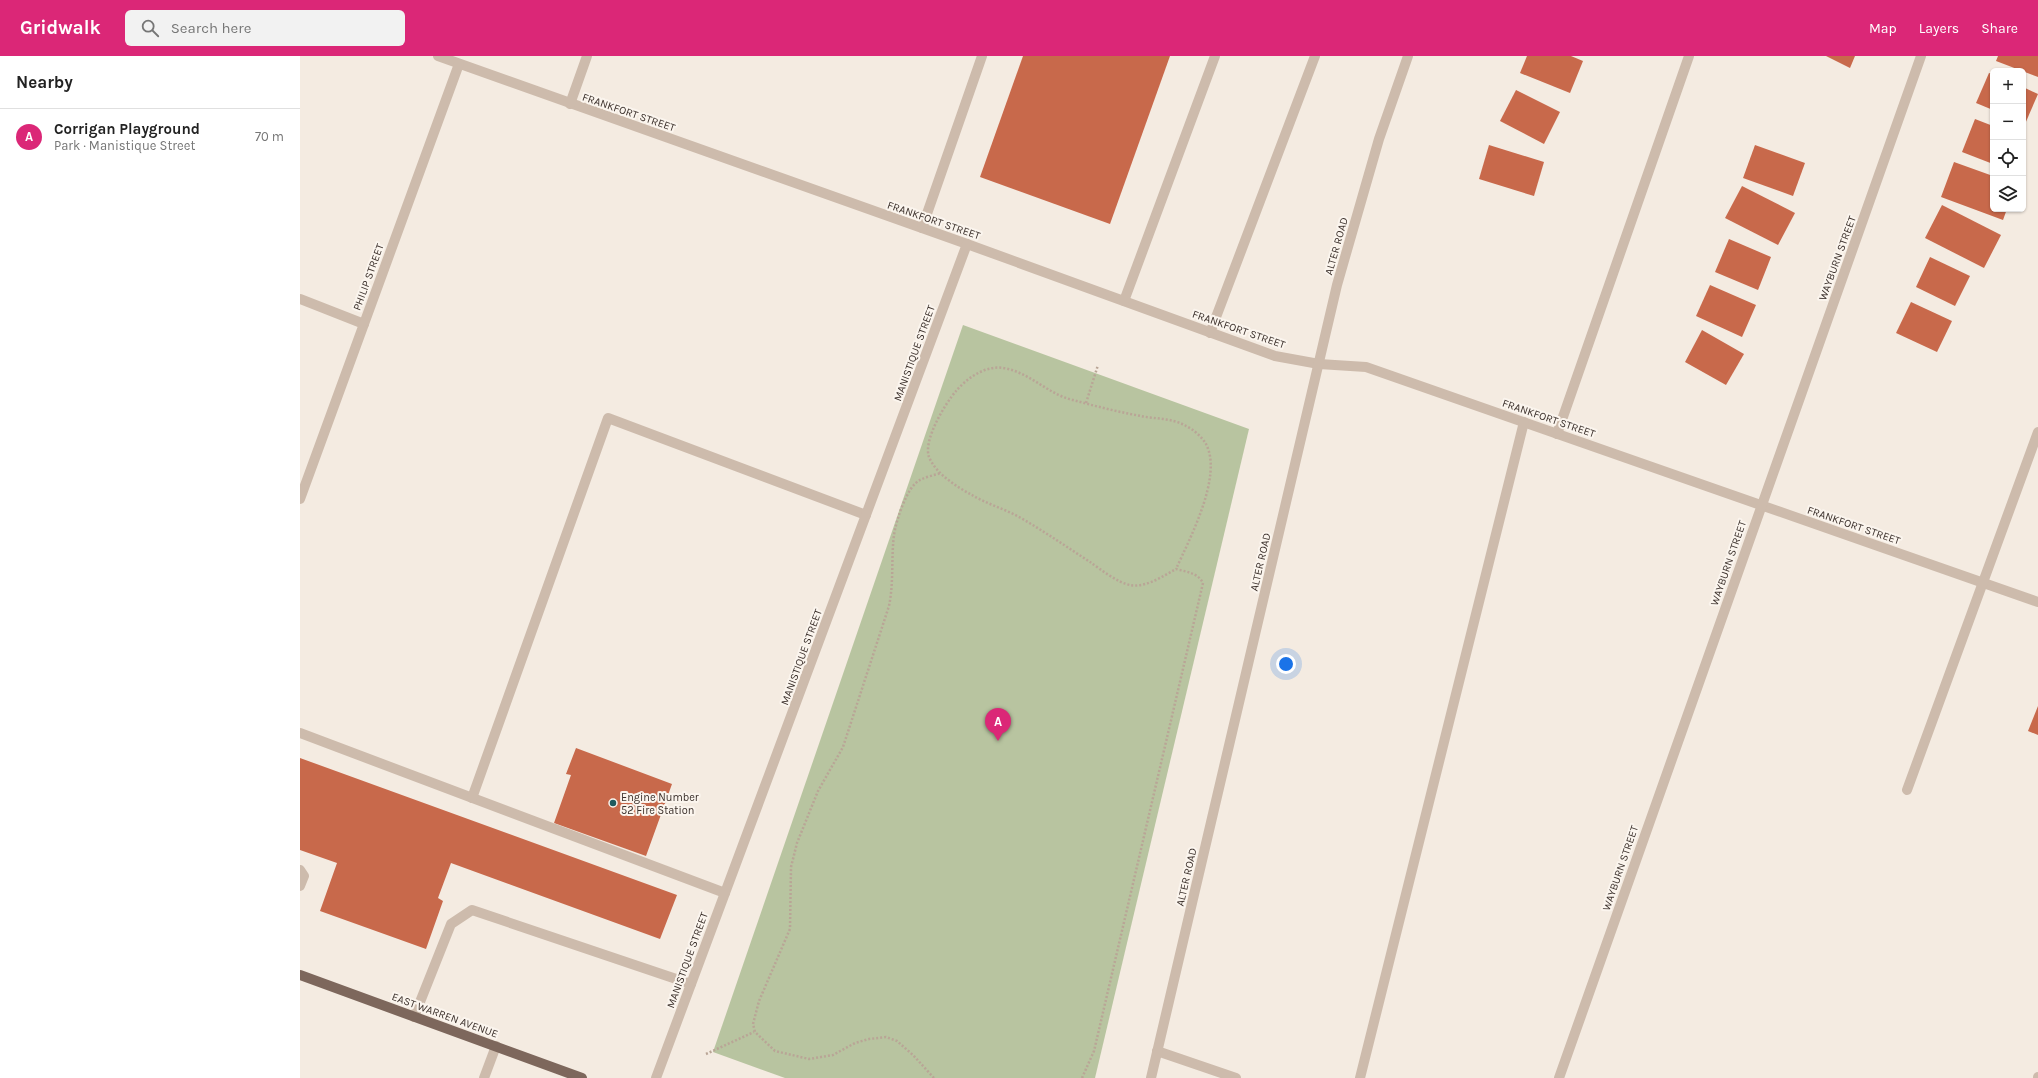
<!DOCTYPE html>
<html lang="en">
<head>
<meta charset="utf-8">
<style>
	body { margin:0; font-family:Karla,sans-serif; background:#f2f2f2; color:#222 }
	.controls { position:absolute; right:12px; top:12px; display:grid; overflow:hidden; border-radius:6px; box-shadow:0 1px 3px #0004 }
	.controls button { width:36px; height:36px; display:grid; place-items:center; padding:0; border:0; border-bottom:1px solid #e0e0e0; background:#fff; color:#222; font:20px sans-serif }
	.you { position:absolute; left:986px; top:608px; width:14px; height:14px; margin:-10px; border:3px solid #fff; border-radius:50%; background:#1a73e8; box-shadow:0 0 0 6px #1a73e833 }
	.badge { display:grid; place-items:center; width:26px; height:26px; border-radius:50%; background:#db2777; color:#fff; font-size:13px; font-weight:700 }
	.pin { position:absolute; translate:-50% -33px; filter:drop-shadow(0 1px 2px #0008) }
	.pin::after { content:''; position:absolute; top:21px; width:14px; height:12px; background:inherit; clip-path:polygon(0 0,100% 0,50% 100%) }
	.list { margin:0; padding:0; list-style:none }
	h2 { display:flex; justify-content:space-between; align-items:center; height:52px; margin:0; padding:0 16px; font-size:17px }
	h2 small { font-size:13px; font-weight:400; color:#767676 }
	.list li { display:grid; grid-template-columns:26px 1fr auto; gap:12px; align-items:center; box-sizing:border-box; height:56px; padding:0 16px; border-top:1px solid #e0e0e0 }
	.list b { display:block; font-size:15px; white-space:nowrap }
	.list p { margin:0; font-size:13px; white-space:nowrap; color:#767676 }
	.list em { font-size:13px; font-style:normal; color:#767676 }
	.icon { flex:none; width:22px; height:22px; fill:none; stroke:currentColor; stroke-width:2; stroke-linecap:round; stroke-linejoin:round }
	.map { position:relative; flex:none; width:1738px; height:1022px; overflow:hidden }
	header { display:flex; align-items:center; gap:24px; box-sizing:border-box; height:56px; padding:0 20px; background:#db2777; color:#fff }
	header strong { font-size:19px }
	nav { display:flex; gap:22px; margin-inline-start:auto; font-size:14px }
	.search { width:280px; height:36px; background:#f2f2f2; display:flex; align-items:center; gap:10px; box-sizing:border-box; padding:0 14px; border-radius:6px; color:#767676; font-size:15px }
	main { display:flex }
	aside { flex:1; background:#fff }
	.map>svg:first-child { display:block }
	.green { fill:#b8c4a0 }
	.building { fill:#c8694b }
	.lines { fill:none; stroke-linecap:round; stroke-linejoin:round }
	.path { stroke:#b9a596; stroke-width:2.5; stroke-dasharray:2 2; stroke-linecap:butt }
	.minor { stroke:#cdbbac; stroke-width:10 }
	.major { stroke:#7d675c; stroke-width:10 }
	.poi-dot { fill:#1f5a5e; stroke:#fbf5ee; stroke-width:1.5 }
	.labels { text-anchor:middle; stroke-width:4; stroke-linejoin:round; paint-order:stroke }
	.street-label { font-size:11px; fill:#3b302b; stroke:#fbf5ee }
	.poi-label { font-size:11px; fill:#3b302b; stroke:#fbf5ee; text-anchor:start }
</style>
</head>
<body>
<header>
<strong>Gridwalk</strong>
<div class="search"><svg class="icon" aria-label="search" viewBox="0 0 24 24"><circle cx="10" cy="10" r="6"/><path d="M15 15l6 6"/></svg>Search here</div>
<nav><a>Map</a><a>Layers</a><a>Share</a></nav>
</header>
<main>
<aside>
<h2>Nearby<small></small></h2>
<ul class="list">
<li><span class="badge">A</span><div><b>Corrigan Playground</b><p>Park · Manistique Street</p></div><em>70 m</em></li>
</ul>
</aside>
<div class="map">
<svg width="1738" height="1022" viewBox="0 0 1738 1022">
	<rect width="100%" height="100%" fill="#f4ebe1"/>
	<path class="green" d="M663 269 949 373 795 1022H485L413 996Z"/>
	<g class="building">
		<path d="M723 0H870L810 168 680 121Z"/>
		<path d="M1227 0H1271L1283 5 1270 37 1220 17Z"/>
		<path d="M1526 0H1555L1550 12Z"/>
		<path d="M1698 0H1738V21L1696 5Z"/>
		<path d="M1689 17 1693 18V54L1676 47Z"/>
		<path d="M1723 31 1738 38 1725 68 1723 67Z"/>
		<path d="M1216 34 1260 56 1244 88 1200 65Z"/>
		<path d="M1675 63 1693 70V108L1662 96Z"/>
		<path d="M1189 89 1244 106 1234 140 1179 123Z"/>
		<path d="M1455 89 1505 107 1493 140 1443 122Z"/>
		<path d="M1654 106 1693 120V153H1707L1703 164 1641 141Z"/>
		<path d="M1442 130 1495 157 1478 189 1425 162Z"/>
		<path d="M1642 149 1701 179 1684 212 1625 182Z"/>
		<path d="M1429 183 1471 201 1458 234 1415 216Z"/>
		<path d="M1630 201 1670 220 1655 250 1616 231Z"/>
		<path d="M1410 229 1456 249 1442 281 1396 260Z"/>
		<path d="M1611 246 1652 265 1637 296 1596 277Z"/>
		<path d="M1402 274 1444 298 1426 329 1385 306Z"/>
		<path d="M1738 650V679L1728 675Z"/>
		<path d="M276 692 372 728 346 800 254 767 271 719 266 718Z"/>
		<path d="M0 702 377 839 360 883 151 807 138 842 143 845 126 893 20 855 37 807 0 794Z"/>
	</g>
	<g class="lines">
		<g class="path">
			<path d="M786 347 798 309"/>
			<path d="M406 998 454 976"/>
			<path d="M634 1022 613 999 597 985 586 981 569 983 555 987 533 999 509 1003 475 995 455 976 453 968 459 945 490 873 491 811 497 787 518 735 543 691 589 550C594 526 591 502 594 479 596 465 607 430 620 424 626 421 634 419 641 417"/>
			<path d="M782 1022 794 995 903 527C898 517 887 516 876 513 863 520 846 532 830 529 818 527 800 513 790 506 767 491 745 476 721 462 705 453 687 448 672 439 657 431 636 418 629 401 623 384 645 348 656 335 667 322 686 309 703 312 730 316 747 338 773 344 795 350 818 356 841 360 855 363 873 362 886 370 893 373 902 381 906 388 923 420 890 482 876 513"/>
		</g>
		<g class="minor">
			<path d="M138 0 667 188 975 300 1019 308 1066 311 1738 546"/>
			<path d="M270 48 287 0"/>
			<path d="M622 172 682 0"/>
			<path d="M0 243 64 268"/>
			<path d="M824 245 915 0"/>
			<path d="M910 277 1015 0"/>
			<path d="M1257 378 1389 0"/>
			<path d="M0 443 159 8"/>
			<path d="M0 677 425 837"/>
			<path d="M1607 734 1738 376"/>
			<path d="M172 742 308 362 566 459"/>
			<path d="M0 814 4 820 0 830"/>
			<path d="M114 961 151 868 172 854 391 928"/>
			<path d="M857 995 936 1022"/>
			<path d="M184 1022 196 990"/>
			<path d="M356 1022 667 188"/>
			<path d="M851 1022 1037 229 1079 83 1108 0"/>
			<path d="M1060 1022 1224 366"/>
			<path d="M1259 1022 1621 0"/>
			<path d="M1738 1022V1021"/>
		</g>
		<path class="major" d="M0 919 282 1022"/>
	</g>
	<circle class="poi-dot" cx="313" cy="747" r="4"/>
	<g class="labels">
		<g class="street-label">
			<text transform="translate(329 56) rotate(19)" y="4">FRANKFORT STREET</text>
			<text transform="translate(634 164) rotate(19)" y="4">FRANKFORT STREET</text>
			<text transform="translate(1036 190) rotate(-74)" y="4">ALTER ROAD</text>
			<text transform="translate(1537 202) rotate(-70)" y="4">WAYBURN STREET</text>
			<text transform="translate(68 221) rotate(-70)" y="4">PHILIP STREET</text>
			<text transform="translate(939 273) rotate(19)" y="4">FRANKFORT STREET</text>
			<text transform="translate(614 297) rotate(-70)" y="4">MANISTIQUE STREET</text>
			<text transform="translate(1249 362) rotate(19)" y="4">FRANKFORT STREET</text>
			<text transform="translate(1554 469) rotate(19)" y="4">FRANKFORT STREET</text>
			<text transform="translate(960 506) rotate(-77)" y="4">ALTER ROAD</text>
			<text transform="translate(1428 507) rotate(-71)" y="4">WAYBURN STREET</text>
			<text transform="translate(501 601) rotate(-70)" y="4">MANISTIQUE STREET</text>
			<text transform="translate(1320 812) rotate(-71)" y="4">WAYBURN STREET</text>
			<text transform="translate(886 821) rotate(-77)" y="4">ALTER ROAD</text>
			<text transform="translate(387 904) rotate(-70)" y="4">MANISTIQUE STREET</text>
			<text transform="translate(145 959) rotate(20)" y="4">EAST WARREN AVENUE</text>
		</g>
		<g class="poi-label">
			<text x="321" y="745">Engine Number<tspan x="321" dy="13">52 Fire Station</tspan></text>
		</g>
	</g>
</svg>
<div class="controls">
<button>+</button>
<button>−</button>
<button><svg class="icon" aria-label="locate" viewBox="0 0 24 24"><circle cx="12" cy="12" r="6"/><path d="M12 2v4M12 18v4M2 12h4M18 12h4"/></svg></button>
<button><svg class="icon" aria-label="layers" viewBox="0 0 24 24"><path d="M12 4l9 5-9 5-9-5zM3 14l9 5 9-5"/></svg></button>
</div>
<div class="you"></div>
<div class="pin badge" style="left:698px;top:685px">A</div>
</div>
</main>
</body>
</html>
